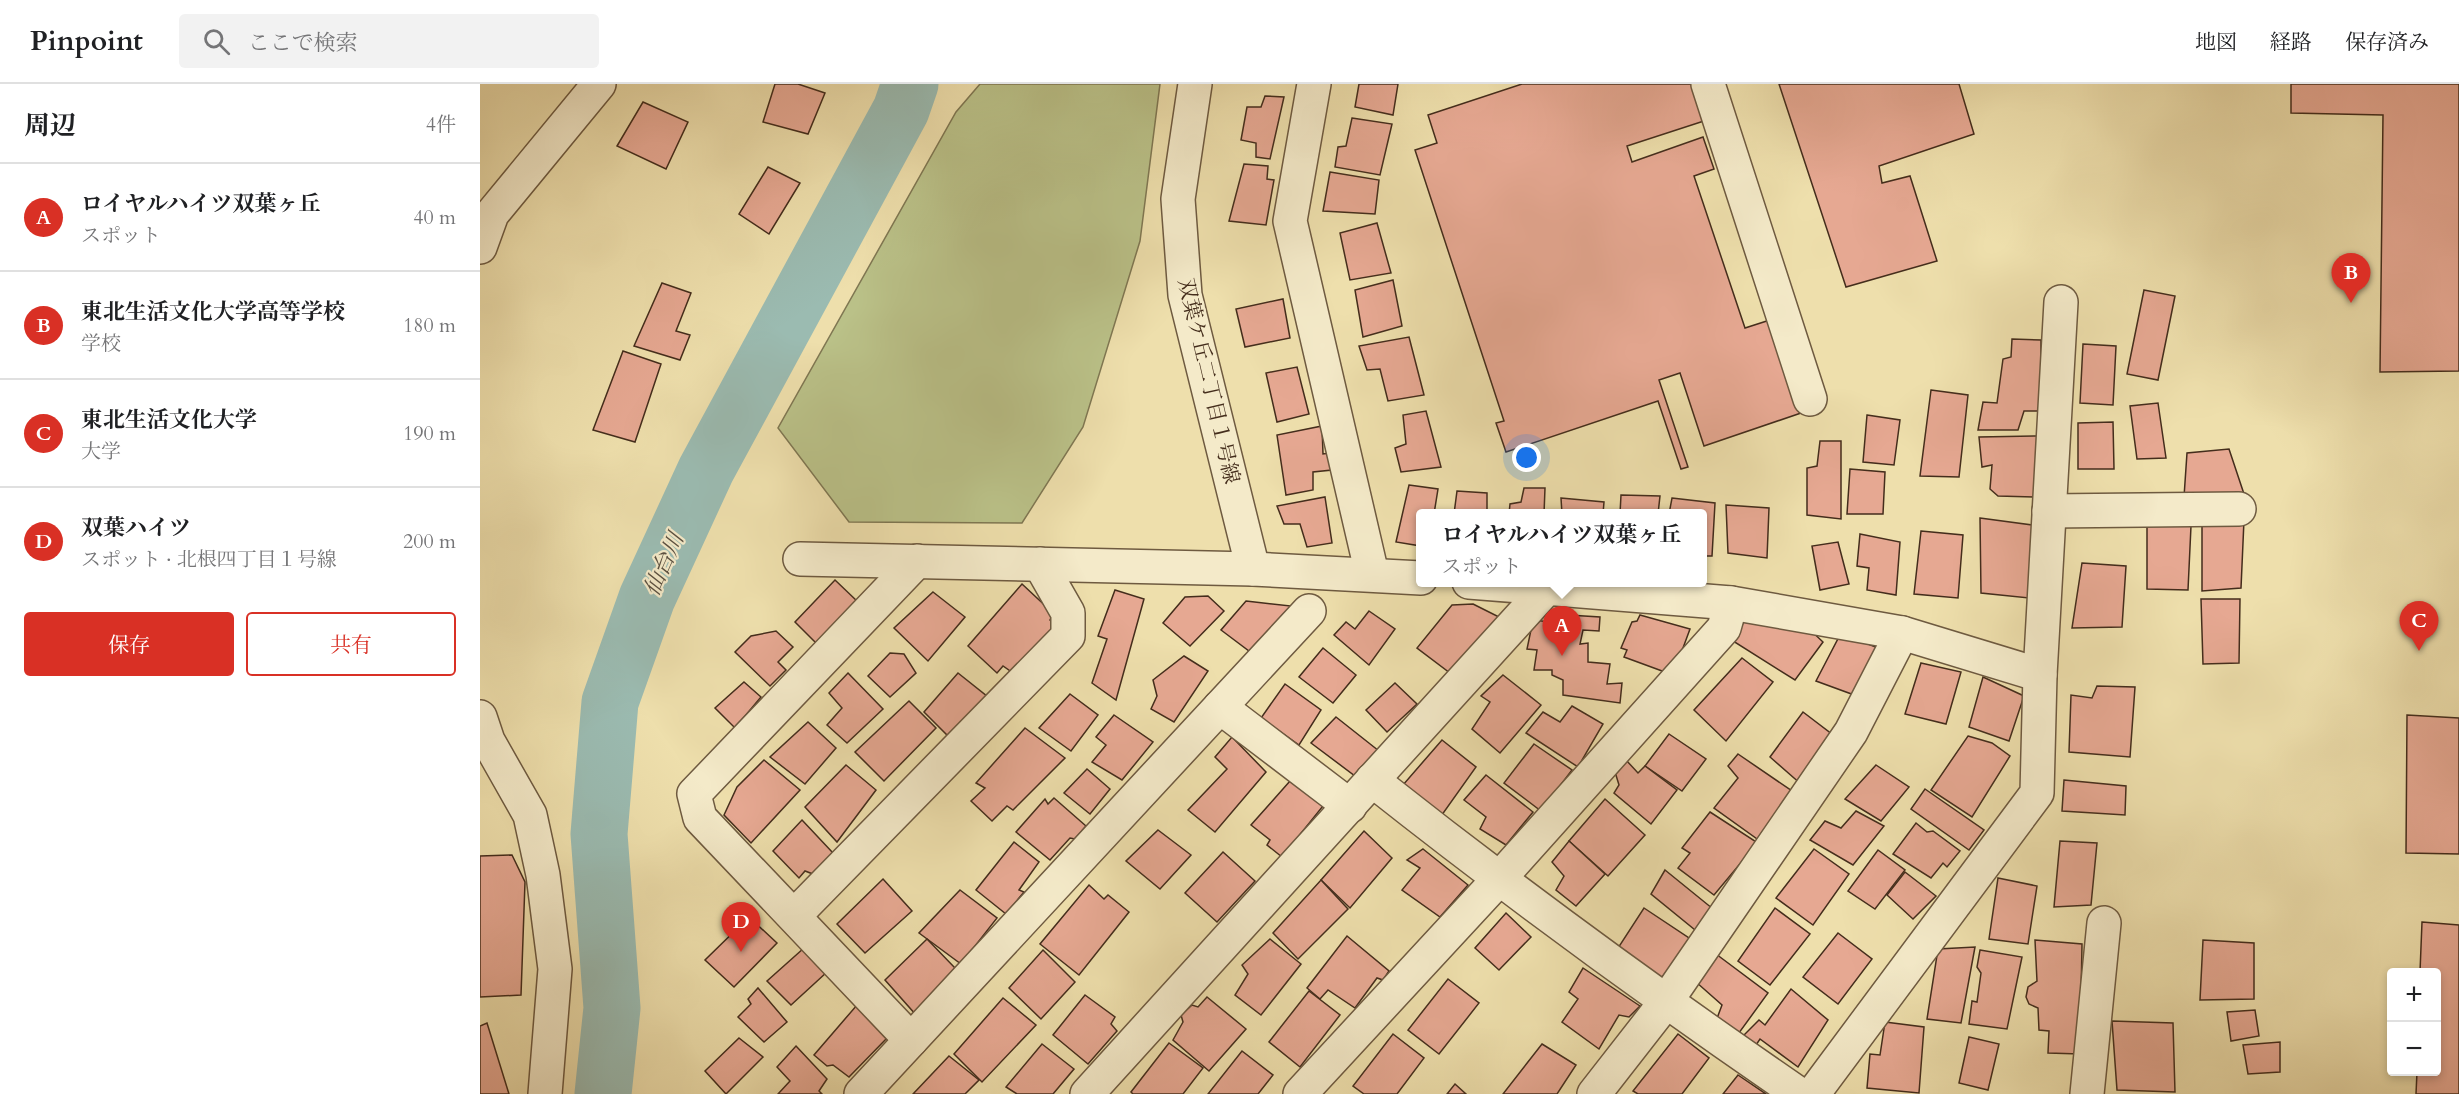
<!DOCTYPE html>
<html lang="ja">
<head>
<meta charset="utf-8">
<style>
	body { margin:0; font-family:Cardo,"Noto Serif JP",serif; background:#f2f2f2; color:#202124 }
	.controls { position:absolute; right:18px; bottom:18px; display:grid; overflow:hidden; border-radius:6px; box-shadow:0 3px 9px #0003 }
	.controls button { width:54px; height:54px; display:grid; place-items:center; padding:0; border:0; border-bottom:2px solid #e0e0e0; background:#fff; color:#202124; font:30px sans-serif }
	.you { position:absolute; left:1047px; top:374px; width:21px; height:21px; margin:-15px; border:4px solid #fff; border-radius:50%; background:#1a73e8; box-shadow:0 0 0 9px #1a73e833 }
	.badge { display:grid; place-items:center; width:39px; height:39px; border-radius:50%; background:#d93025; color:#fff; font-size:20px; font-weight:700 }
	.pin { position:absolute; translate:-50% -50px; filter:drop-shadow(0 2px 3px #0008) }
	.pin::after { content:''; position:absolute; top:32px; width:21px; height:18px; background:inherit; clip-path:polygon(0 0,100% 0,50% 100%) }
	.popup { position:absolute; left:936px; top:425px; width:291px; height:78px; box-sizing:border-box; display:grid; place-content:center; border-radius:6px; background:#fff; filter:drop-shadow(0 2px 4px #0005); font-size:20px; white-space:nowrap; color:#757577 }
	.popup b { font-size:22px; color:#202124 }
	.popup::after { content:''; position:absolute; left:50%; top:100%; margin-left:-12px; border:12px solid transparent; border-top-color:#fff }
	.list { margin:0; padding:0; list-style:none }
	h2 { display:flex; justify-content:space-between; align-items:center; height:78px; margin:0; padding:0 24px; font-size:26px }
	h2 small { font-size:20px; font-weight:400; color:#757577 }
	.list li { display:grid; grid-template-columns:39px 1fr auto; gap:18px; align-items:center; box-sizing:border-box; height:108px; padding:0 24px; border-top:2px solid #e0e0e0 }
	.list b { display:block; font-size:22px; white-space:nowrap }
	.list p { margin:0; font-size:20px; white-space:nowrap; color:#757577 }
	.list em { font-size:20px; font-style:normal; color:#757577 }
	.actions { display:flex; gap:12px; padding:18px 24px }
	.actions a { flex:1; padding:14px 0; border:2px solid #d93025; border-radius:6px; text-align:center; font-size:21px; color:#d93025 }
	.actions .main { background:#d93025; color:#fff }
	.icon { flex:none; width:33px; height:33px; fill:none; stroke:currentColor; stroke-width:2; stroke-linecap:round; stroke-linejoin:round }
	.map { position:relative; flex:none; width:1979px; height:1010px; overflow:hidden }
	header { display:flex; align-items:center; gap:36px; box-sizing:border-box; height:84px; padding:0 30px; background:#fff; border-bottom:2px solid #e0e0e0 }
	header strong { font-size:28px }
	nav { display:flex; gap:33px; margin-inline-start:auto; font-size:21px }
	.search { width:420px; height:54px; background:#f2f2f2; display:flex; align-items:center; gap:15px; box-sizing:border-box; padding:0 21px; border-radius:6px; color:#757577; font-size:22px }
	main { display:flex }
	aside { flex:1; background:#fff }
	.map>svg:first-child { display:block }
	.green { fill:#bac188; stroke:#7f7752; stroke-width:1.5 }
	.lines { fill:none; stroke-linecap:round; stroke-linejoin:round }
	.river { stroke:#9bbbb1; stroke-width:57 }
	.building { fill:#e6a892; stroke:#442d1c; stroke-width:1.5 }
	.minor-casing { stroke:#6e5a40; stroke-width:36 }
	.minor { stroke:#f4eac9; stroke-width:33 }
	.labels { text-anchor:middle; stroke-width:4.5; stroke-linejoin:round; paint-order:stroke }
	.street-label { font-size:21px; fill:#442d1c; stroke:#f4eac9 }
	.water-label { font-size:22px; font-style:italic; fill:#5a5041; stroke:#f4eac9 }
</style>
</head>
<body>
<header>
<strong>Pinpoint</strong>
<div class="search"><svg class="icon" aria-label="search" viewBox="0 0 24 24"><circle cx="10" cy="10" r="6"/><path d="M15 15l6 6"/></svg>ここで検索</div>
<nav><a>地図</a><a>経路</a><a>保存済み</a></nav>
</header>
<main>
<aside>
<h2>周辺<small>4件</small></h2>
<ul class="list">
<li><span class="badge">A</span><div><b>ロイヤルハイツ双葉ヶ丘</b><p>スポット</p></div><em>40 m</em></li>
<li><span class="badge">B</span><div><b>東北生活文化大学高等学校</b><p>学校</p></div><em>180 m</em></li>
<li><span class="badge">C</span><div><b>東北生活文化大学</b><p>大学</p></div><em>190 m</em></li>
<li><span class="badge">D</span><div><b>双葉ハイツ</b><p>スポット · 北根四丁目１号線</p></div><em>200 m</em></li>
</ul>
<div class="actions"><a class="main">保存</a><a>共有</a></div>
</aside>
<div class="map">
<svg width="1979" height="1010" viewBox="0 0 1979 1010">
	<rect width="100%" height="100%" fill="#eedfac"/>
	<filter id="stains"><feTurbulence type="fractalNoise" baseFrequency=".00333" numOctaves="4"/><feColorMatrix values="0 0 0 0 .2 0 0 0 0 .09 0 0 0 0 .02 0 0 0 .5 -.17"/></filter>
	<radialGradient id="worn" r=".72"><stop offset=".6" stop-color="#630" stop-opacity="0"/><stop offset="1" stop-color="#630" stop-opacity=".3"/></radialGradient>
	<path class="green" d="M500 0H680L660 157 603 343 542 439 369 438 298 344 476 28Z"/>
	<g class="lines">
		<path class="river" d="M123 1010 132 924 119 750 130 618 167 514 226 386 421 26 430 0"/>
	</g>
	<g class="building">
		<path d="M295 0H318L345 9 328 50 283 38Z"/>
		<path d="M879 0H918L913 31 875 23Z"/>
		<path d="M1042 0H1215L1227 36 1147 62 1152 78 1223 53 1234 85 1214 92 1265 244 1293 235 1324 328 1224 362 1200 289 1179 296 1208 383 1201 385 1178 317 1026 368 1016 339 1024 337 935 66 957 59 948 31Z"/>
		<path d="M1299 0H1479L1494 50 1399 82 1402 99 1430 92 1457 177 1366 203Z"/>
		<path d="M1811 0H1979V287L1900 288 1903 31 1811 29Z"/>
		<path d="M785 12 804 13 790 75 776 73V59L761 56 767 23H781Z"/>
		<path d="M163 18 208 38 186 85 137 62Z"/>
		<path d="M872 34 912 40 900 91 855 83 858 63 866 62Z"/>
		<path d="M764 80 788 82 787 95 794 96 786 141 749 137Z"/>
		<path d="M288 83 320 99 289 150 259 130Z"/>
		<path d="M850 88 899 96 895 130 843 127Z"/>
		<path d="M897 139 911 189 870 196 860 149Z"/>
		<path d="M913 196 922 242 883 253 875 206Z"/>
		<path d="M182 199 211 209 196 247 210 251 200 276 154 262Z"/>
		<path d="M1664 206 1695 212 1678 296 1647 290Z"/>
		<path d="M803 215 810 254 765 263 756 225Z"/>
		<path d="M929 253 944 311 908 317 900 285 887 286 879 262Z"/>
		<path d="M1532 255 1561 256V327H1544L1538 346H1498L1503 318 1517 319 1523 275 1531 273Z"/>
		<path d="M1603 260 1636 262 1633 321 1600 319Z"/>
		<path d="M143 267 181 280 155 358 113 346Z"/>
		<path d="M817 283 829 330 797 338 786 289Z"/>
		<path d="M1451 306 1488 311 1479 393 1440 392Z"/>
		<path d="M1678 319 1686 374 1657 375 1650 322Z"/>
		<path d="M946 327 961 383 921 388 915 364 926 360 923 331Z"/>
		<path d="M1387 331 1420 336 1414 381 1383 378Z"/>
		<path d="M1633 338 1634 385H1598V339Z"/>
		<path d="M842 342 843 370 850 369 852 386 833 388V406L806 411 797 351Z"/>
		<path d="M1559 352 1556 413 1518 412 1510 405 1512 381 1502 383 1499 353Z"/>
		<path d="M1340 357H1361V435L1327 431V384L1337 382Z"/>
		<path d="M1749 365 1766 416 1704 413 1707 369Z"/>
		<path d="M1370 385 1405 388 1403 430H1367Z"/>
		<path d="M929 401 958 405 954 430H941V462L916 458Z"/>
		<path d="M1044 404H1065L1064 430H1029L1030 420 1041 418Z"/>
		<path d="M977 407 1007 409V430H974Z"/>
		<path d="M1141 411 1180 412 1178 430H1140Z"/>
		<path d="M845 413 852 459 827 463 820 440H804L797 422Z"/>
		<path d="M1081 414 1124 418 1123 430H1082Z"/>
		<path d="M1192 414 1235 419 1232 472H1223V430H1189Z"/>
		<path d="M1246 421 1289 424 1287 474 1248 469Z"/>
		<path d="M1500 434 1552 441 1549 514 1501 509Z"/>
		<path d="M1764 436 1761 504 1722 507V439Z"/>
		<path d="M1667 438 1711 442 1708 506 1667 505Z"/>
		<path d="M1441 447 1483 451 1478 514 1434 510Z"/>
		<path d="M1380 450 1420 458 1416 511 1387 506 1389 484 1377 482Z"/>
		<path d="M1358 458 1369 500 1340 506 1332 462Z"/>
		<path d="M1602 479 1646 482 1642 543 1592 544Z"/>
		<path d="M355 496 378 518 338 561 315 538Z"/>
		<path d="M542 500 573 529 570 536 578 543 536 591 523 582 517 589 488 562Z"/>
		<path d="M635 506 664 515 636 616 612 599 627 555 618 552Z"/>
		<path d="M453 508 485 533 448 577 414 544Z"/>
		<path d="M728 512 744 527 710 562 683 539 705 513Z"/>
		<path d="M1721 515H1760L1759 579 1723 580Z"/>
		<path d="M766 517 811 522 769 567 741 546Z"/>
		<path d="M993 520 1019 533 970 589 937 564 972 521Z"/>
		<path d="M889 527 915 545 889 581 854 551 866 538 875 545Z"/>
		<path d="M1072 530 1120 533 1119 547 1103 546 1100 560 1108 559V578L1130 580 1127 600 1142 599 1140 619 1083 611V596L1072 591V586H1054L1057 566 1047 565 1053 536 1070 538Z"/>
		<path d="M1160 531 1210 545 1193 591 1144 573 1147 566 1141 564 1152 538 1157 537Z"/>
		<path d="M1265 536 1324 540 1343 558 1315 596 1253 557Z"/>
		<path d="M296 547 313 563 298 578 306 586 290 602 255 568 271 552Z"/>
		<path d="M1361 549 1403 566 1377 612 1336 597Z"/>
		<path d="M843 564 876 591 853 619 819 593Z"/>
		<path d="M410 569 424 570 436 589 410 613 388 592Z"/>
		<path d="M704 572 728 587 694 638 671 625 677 612 673 596Z"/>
		<path d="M1262 574 1293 598 1246 657 1214 626Z"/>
		<path d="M1441 579 1481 588 1466 640 1425 630Z"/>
		<path d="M368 589 403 625 367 659 347 641 362 624 349 609Z"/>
		<path d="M478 589 508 613 475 659 444 628Z"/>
		<path d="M1023 591 1061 621 1020 669 992 645 1010 618 1001 612Z"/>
		<path d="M1503 593 1544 612 1529 657 1489 643Z"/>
		<path d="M264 598 281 613 255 644 235 624Z"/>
		<path d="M915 599 937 620 907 648 886 626Z"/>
		<path d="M805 600 841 626 819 661 781 634Z"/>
		<path d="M1617 602 1655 603 1650 673 1589 668 1591 611 1612 614Z"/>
		<path d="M590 610 618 631 591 667 559 644Z"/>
		<path d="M429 617 456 644 404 697 375 668Z"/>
		<path d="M1092 622 1123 640 1098 683 1046 649 1063 628 1080 638Z"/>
		<path d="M1323 628 1357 654 1322 701 1290 673Z"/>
		<path d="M634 631 673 658 642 696 612 678 626 661 616 653Z"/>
		<path d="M1927 631 1979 634V770L1926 769Z"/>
		<path d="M856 633 899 667 875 692 831 659Z"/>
		<path d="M328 638 356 664 325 700 290 673Z"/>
		<path d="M545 644 585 674 533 726 527 722 512 737 491 717 505 704 496 699Z"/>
		<path d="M1189 650 1226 675 1202 707 1165 682Z"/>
		<path d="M1488 652 1512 659 1530 672 1492 733 1451 706Z"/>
		<path d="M752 653 786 688 735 748 708 726 747 685 735 673Z"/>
		<path d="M962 656 996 683 959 735 916 709Z"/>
		<path d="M1054 660 1092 686 1061 727 1024 699Z"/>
		<path d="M1258 670 1315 709 1280 757 1234 724 1258 694 1248 682Z"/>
		<path d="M284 676 320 706 271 759 244 731 257 703Z"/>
		<path d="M1146 676 1158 689 1165 682 1197 706 1171 740 1134 709 1139 701 1135 688Z"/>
		<path d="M366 681 396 706 357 758 325 723Z"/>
		<path d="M1396 681 1429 703 1401 737 1365 715Z"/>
		<path d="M607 685 630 705 610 730 584 709Z"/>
		<path d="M1006 691 1053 728 1026 761 1000 745 1006 733 984 716Z"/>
		<path d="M1584 696 1646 702 1645 731 1582 727Z"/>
		<path d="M810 697 843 722 802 773 787 761 790 756 771 741Z"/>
		<path d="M1445 705 1504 746 1489 766 1431 725Z"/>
		<path d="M574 714 606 742 595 755 590 754 570 776 536 748 565 715 568 720Z"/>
		<path d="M1125 715 1165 751 1128 792 1089 757Z"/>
		<path d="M1376 727 1404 742 1373 781 1330 756 1345 737 1361 744Z"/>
		<path d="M1230 728 1281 761 1264 775 1234 811 1198 784 1210 769 1202 764Z"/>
		<path d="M322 736 353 769 333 790 325 787 319 794 293 767Z"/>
		<path d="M1436 739 1447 748 1453 747 1480 767 1467 783 1463 779 1451 794 1413 770Z"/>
		<path d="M678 746 711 771 680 805 646 777Z"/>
		<path d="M884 747 912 774 870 824 841 796Z"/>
		<path d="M1089 757 1125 790 1096 822 1076 806 1084 792 1072 778Z"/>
		<path d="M1580 757 1617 759 1611 821 1574 823Z"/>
		<path d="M534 758 559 778 539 806 544 808 526 830 496 806Z"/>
		<path d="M943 765 988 801 960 833 922 806 940 784 927 776Z"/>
		<path d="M1334 765 1369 790 1333 841 1296 814Z"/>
		<path d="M1398 766 1425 786 1395 825 1368 807Z"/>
		<path d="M743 768 775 797 737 838 705 809Z"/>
		<path d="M32 771 45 798 41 911 0 913V772Z"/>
		<path d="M1185 786 1238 829 1220 850 1171 810Z"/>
		<path d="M1425 788 1456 812 1433 835 1407 811Z"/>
		<path d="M1518 794 1557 802 1548 860 1509 855Z"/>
		<path d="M403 795 432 827 385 869 357 840Z"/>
		<path d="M841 796 868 825 818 875 793 849Z"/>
		<path d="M609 801 624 815 628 811 649 828 599 891 560 860Z"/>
		<path d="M480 806 517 834 481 880 439 849Z"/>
		<path d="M1164 824 1212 856 1179 897 1138 864Z"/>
		<path d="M1295 824 1330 850 1290 901 1258 877Z"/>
		<path d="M1026 829 1051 853 1019 886 995 864Z"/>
		<path d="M269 833 297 859 254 903 225 876Z"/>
		<path d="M1942 838 1979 841V1010H1936L1937 988H1956V888H1940Z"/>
		<path d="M1358 849 1392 875 1358 920 1323 893Z"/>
		<path d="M867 852 909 887 903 896 897 894 875 924 848 906 840 915 827 904Z"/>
		<path d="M447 855 475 884 437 932 405 896Z"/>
		<path d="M790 855 821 880 781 931 755 911 768 890 762 881Z"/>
		<path d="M1555 856 1602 860 1600 970 1568 969 1569 947 1559 946 1558 924 1549 920 1546 913 1548 903 1557 897Z"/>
		<path d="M1723 856 1774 859V915L1720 916Z"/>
		<path d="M1495 863 1481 939 1447 935 1458 865Z"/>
		<path d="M324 864 347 888 311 921 287 897Z"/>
		<path d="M563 866 595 898 561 935 529 904Z"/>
		<path d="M1500 866 1542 873 1527 945 1489 940 1492 917 1497 918 1501 889 1497 883Z"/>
		<path d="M1236 870 1288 909 1256 953 1236 937 1242 921 1216 898Z"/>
		<path d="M1103 884 1160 922 1149 933 1139 931 1119 965 1082 938 1098 915 1089 908Z"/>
		<path d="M968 895 999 919 959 970 928 946Z"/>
		<path d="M278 904 307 938 284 958 258 933 271 920 268 915Z"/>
		<path d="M1311 905 1348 936 1318 983 1280 955 1274 964 1260 955 1279 936 1285 941Z"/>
		<path d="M829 907 860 931 820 983 789 958Z"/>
		<path d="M605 911 635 933 631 940 637 947 608 980 573 951Z"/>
		<path d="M727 913 766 945 729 987 693 956 703 938 701 931 712 921 718 923Z"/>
		<path d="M523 914 556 941 502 998 474 970Z"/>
		<path d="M377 921 408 953 369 993 353 981 347 982 334 971Z"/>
		<path d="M1775 926 1779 952 1751 957 1747 928Z"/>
		<path d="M1632 937 1693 939 1695 1008 1637 1006Z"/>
		<path d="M1405 938 1444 943 1439 1009 1387 1004 1390 970 1400 971Z"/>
		<path d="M7 939 29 1010H0V942Z"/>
		<path d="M913 950 944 974 917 1010H884L873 1002Z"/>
		<path d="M1198 950 1229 974 1202 1010H1158L1153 1007Z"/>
		<path d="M1489 953 1519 960 1508 1006 1479 999Z"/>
		<path d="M259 954 283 973 246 1010 225 987Z"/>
		<path d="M1800 958V988L1768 990 1763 961Z"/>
		<path d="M689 959 723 984 703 1010H653L651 1008Z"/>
		<path d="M562 960 594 985 573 1010H537L526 1003Z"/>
		<path d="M1062 960 1096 981 1077 1010H1023Z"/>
		<path d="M316 962 347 995 339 1007 342 1010H298L310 997 297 983Z"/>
		<path d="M762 967 793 991 778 1010H728Z"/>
		<path d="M469 972 499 996 485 1010H433Z"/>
		<path d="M1258 991 1286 1010H1243Z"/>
		<path d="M975 1000 986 1010H967Z"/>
	</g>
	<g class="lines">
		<defs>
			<g id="minor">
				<path d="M715 0 698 115 705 211 773 485"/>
				<path d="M834 0 810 137 892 490"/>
				<path d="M1228 0 1330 315"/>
				<path d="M0 163 12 130 119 0"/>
				<path d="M1569 427 1759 425"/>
				<path d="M320 475 773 485 941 494"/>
				<path d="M989 498 1251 519 1422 549 1560 591"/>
				<path d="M740 623 870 722"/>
				<path d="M0 633 8 657 50 731 63 791 75 885 65 1010"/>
				<path d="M892 696C1031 806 1173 910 1319 1010"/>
				<path d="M314 832 588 552V529L560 480"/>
				<path d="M431 956 220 734 214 710 437 477"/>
				<path d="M381 1010 829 527"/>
				<path d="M607 1010 1066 505"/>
				<path d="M820 1010 1018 796 1244 544 1251 519"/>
				<path d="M1114 1010 1185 919 1371 648 1422 549"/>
				<path d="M1333 1010 1557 709 1560 591 1581 218"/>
				<path d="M1607 1010 1624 839"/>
			</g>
		</defs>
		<use href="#minor" class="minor-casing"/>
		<use href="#minor" class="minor"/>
	</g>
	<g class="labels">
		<g class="street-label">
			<text transform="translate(729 297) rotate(77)" y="7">双葉ケ丘二丁目１号線</text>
		</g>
		<g class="water-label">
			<text transform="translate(183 480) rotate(-66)" y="8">仙台川</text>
		</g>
	</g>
	<rect width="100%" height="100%" filter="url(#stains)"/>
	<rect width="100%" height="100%" fill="url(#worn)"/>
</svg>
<div class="controls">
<button>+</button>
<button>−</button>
</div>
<div class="you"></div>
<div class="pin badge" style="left:1082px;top:572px">A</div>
<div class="popup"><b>ロイヤルハイツ双葉ヶ丘</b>スポット</div>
<div class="pin badge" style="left:1871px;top:219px">B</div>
<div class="pin badge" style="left:1939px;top:567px">C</div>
<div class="pin badge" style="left:261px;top:868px">D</div>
</div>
</main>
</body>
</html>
